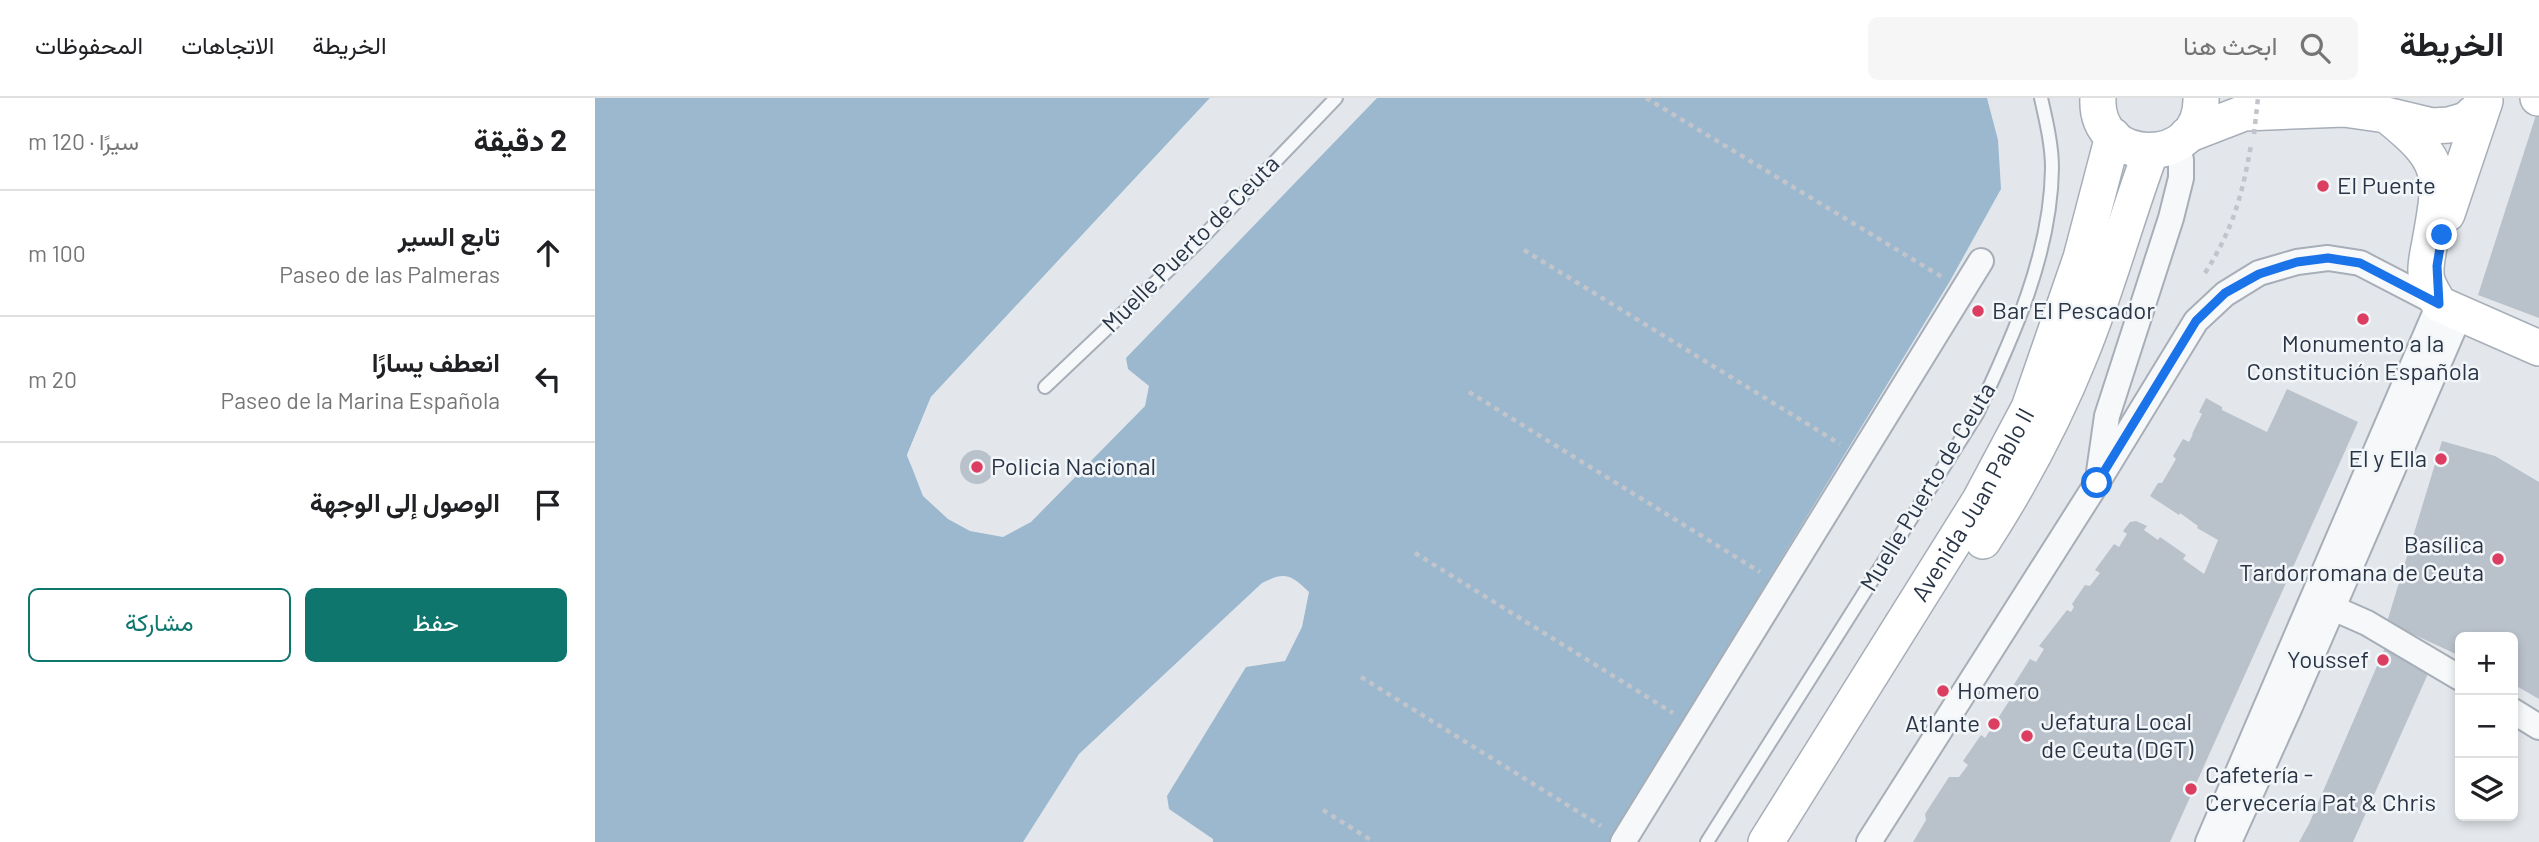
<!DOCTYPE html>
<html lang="ar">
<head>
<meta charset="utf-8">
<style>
	body { margin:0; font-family:Barlow,Vazirmatn,sans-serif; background:#f6f6f6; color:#202124; direction:rtl }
	.controls { position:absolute; right:21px; bottom:21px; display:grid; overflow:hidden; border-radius:10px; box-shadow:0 4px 10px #0003 }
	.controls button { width:63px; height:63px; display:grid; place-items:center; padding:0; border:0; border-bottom:2px solid #e0e0e0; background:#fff; color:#202124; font:35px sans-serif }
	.stop { position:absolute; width:21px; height:21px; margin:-16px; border:5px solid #1a73e8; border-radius:50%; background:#fff }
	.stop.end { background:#1a73e8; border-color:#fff; box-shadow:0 2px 7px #0008 }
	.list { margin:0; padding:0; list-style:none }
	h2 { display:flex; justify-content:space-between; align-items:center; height:91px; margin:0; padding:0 28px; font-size:30px }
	h2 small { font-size:23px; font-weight:400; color:#757577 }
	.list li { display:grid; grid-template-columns:46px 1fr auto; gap:21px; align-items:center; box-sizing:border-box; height:126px; padding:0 28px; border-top:2px solid #e0e0e0 }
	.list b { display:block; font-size:26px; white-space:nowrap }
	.list p { margin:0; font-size:23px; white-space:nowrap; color:#757577 }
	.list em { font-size:23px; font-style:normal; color:#757577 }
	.actions { display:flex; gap:14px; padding:21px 28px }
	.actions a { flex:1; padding:16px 0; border:2px solid #0f766e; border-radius:10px; text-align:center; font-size:24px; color:#0f766e }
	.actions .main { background:#0f766e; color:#fff }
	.icon { flex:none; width:38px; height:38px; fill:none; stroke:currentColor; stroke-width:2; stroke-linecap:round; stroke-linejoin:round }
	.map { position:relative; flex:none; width:1944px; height:744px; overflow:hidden; direction:ltr }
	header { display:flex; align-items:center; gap:42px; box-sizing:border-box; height:98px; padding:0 35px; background:#fff; border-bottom:2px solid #e0e0e0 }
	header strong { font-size:33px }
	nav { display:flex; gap:38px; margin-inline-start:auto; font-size:24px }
	.search { width:490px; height:63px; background:#f6f6f6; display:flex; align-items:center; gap:18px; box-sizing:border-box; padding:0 24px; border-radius:10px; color:#757577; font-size:26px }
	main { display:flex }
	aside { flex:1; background:#fff }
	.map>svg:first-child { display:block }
	.water { fill:#9bb8cf }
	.pier { fill:#e3e7ec }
	.building { fill:#b9c1cb }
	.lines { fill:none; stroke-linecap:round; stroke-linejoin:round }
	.lane-casing { stroke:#a7aeb7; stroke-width:16 }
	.street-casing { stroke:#a7aeb7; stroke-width:28 }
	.secondary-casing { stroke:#a7aeb7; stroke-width:38 }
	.path { stroke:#c1c5cb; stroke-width:4.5; stroke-dasharray:5 5; stroke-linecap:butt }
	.lane { stroke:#f6f8fa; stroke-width:12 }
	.street { stroke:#f6f8fa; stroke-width:24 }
	.secondary { stroke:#fff; stroke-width:35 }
	.path-bridge { stroke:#c1c5cb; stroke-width:4.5; stroke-dasharray:5 5; stroke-linecap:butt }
	.route { stroke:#1a73e8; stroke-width:9 }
	.poi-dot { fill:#db3e60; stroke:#f3f6f9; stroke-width:2.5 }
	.labels { text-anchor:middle; stroke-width:5; stroke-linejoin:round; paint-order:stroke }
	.poi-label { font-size:24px; fill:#293546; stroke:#f3f6f9; text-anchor:start }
	.street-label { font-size:24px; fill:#293546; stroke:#f3f6f9 }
</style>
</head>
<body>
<header>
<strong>الخريطة</strong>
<div class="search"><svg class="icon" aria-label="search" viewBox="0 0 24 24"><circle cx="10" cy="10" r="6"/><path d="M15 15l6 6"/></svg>ابحث هنا</div>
<nav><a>الخريطة</a><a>الاتجاهات</a><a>المحفوظات</a></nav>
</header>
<main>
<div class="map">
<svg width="1944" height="744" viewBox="0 0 1944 744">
	<rect width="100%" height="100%" fill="#e3e7ec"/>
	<path class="water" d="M0 0H615L336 299 312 357 328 398 353 421 375 433 408 439 436 424 550 308 554 288 533 271 531 260 782 0H1392L1403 42 1406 91 1355 183 1014 744H618V741L574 711 572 698 651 569 690 563 707 529 714 494C696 477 690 473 667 485L484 656 428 744H0Z"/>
	<path class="pier" d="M615 0H618V2L339 301 315 357 319 366 315 365 312 357 336 299Z"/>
	<g class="building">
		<path d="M1941 17 1944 19V220L1883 197Z"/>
		<path d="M1692 291 1763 324 1575 744H1318L1331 722 1330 716 1354 679H1364L1373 667 1368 663 1386 637 1390 640 1422 591 1418 588 1435 561 1441 564 1449 551 1444 548 1472 512 1476 514 1479 509 1477 506 1490 487 1495 488 1505 475 1500 472 1519 446 1524 449 1532 436 1528 433 1535 424 1541 423 1552 428 1549 432 1563 442 1565 439 1591 457 1588 461 1609 476 1623 442 1602 430 1603 428 1585 415 1584 417 1555 398 1563 385H1567L1581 361 1578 358 1588 341 1594 344 1598 336H1597L1607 316 1604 314 1611 300 1627 309V312L1672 334Z"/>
		<path d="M1847 343 1900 358 1944 384V601L1918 586V539H1865V558L1792 524Z"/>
		<circle cx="382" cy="369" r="17"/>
		<path d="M1791 547 1836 569 1758 744H1704L1714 726Z"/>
	</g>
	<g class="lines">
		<defs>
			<g id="lane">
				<path d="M450 289 601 146 741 0"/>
				<path d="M1112 744 1382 316C1418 239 1456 156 1457 70 1457 47 1451 22 1446 0"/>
			</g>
			<g id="street">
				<path d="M1504 374 1512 318 1576 120 1586 80V62L1582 46"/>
				<path d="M1738 510 1772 525 1865 580"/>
				<path d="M1918 613 1944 629"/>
				<path d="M1028 744 1386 163"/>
				<path d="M1274 744 1502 385 1601 223 1630 196 1664 175 1702 164 1733 160 1765 165 1844 206 1613 744"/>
				<path d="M1634 744 1694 611 1865 216"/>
			</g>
			<g id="secondary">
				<path d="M1503 0C1499 69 1608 71 1606 0"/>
				<path d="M1943 0H1944"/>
				<path d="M1794 19C1850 64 1847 77 1835 144 1833 155 1829 171 1832 182 1834 190 1840 198 1844 206"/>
				<path d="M1592 37 1649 15 1749 11 1791 17 1837 28 1854 27 1871 22 1888 7"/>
				<path d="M1852 116 1890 3"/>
				<path d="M1844 206 1944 250"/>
				<path d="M1388 443C1426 384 1460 320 1486 255 1513 189 1531 120 1556 53"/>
				<path id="s1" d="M1171 744 1385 402 1434 310 1486 160 1518 38"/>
			</g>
		</defs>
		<use href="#lane" class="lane-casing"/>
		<use href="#street" class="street-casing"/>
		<use href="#secondary" class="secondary-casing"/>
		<g class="path">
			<path d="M1051 0 1347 179"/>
			<path d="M929 152 1245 346"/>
			<path d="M1610 175C1638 131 1647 98 1656 47"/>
			<path d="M874 294 1165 474"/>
			<path d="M820 455 1078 615"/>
			<path d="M766 579 1006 728"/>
			<path d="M728 712 779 744"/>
		</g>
		<use href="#lane" class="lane"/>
		<use href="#street" class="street"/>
		<use href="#secondary" class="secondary"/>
		<path class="path-bridge" d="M1659 36 1663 0"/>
	</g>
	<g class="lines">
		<path class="route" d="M1502 385 1601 223 1630 195 1664 176 1702 164 1733 160 1765 165 1844 206 1842 168 1847 137"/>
	</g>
	<g class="poi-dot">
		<circle cx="1728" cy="88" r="7"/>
		<circle cx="1383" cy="213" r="7"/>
		<circle cx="1768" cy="221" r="7"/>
		<circle cx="1846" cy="361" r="7"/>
		<circle cx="382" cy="369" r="7"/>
		<circle cx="1903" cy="461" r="7"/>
		<circle cx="1788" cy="562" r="7"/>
		<circle cx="1348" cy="593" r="7"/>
		<circle cx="1399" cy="626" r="7"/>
		<circle cx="1432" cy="638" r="7"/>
		<circle cx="1596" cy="691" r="7"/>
	</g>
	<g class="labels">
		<g class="poi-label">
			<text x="1742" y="96">El Puente</text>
			<text x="1397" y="221">Bar El Pescador</text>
			<text x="1768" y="254" text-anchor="middle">Monumento a la<tspan x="1768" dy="28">Constitución Española</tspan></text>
			<text x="1832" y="369" text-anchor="end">El y Ella</text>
			<text x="396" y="377">Policia Nacional</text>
			<text x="1889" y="455" text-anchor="end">Basílica<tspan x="1889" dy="28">Tardorromana de Ceuta</tspan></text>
			<text x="1774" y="570" text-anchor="end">Youssef</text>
			<text x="1362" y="601">Homero</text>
			<text x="1446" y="632">Jefatura Local<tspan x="1446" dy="28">de Ceuta (DGT)</tspan></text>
			<text x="1385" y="634" text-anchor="end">Atlante</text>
			<text x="1610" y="685">Cafetería -<tspan x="1610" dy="28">Cervecería Pat &amp; Chris</tspan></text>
		</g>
		<g class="street-label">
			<text transform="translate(596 146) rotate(-45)" y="8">Muelle Puerto de Ceuta</text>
			<text transform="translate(1333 389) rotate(-59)" y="8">Muelle Puerto de Ceuta</text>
			<text dy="8" stroke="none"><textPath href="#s1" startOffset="396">Avenida Juan Pablo II</textPath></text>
		</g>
	</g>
</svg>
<div class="controls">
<button>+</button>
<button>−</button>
<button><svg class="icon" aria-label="layers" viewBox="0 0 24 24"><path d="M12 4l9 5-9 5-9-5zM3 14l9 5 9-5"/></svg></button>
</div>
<div class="stop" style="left:1502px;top:385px"></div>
<div class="stop end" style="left:1847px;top:137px"></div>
</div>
<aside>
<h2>2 دقيقة<small>سيرًا · 120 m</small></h2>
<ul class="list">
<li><svg class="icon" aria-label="ahead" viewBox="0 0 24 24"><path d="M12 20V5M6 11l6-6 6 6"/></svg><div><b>تابع السير</b><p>Paseo de las Palmeras</p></div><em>100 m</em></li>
<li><svg class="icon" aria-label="left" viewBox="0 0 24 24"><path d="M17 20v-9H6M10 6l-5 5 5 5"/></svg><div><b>انعطف يسارًا</b><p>Paseo de la Marina Española</p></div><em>20 m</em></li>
<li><svg class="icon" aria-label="arrive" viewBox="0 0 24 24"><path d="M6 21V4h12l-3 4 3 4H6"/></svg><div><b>الوصول إلى الوجهة</b></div></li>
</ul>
<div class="actions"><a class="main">حفظ</a><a>مشاركة</a></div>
</aside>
</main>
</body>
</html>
